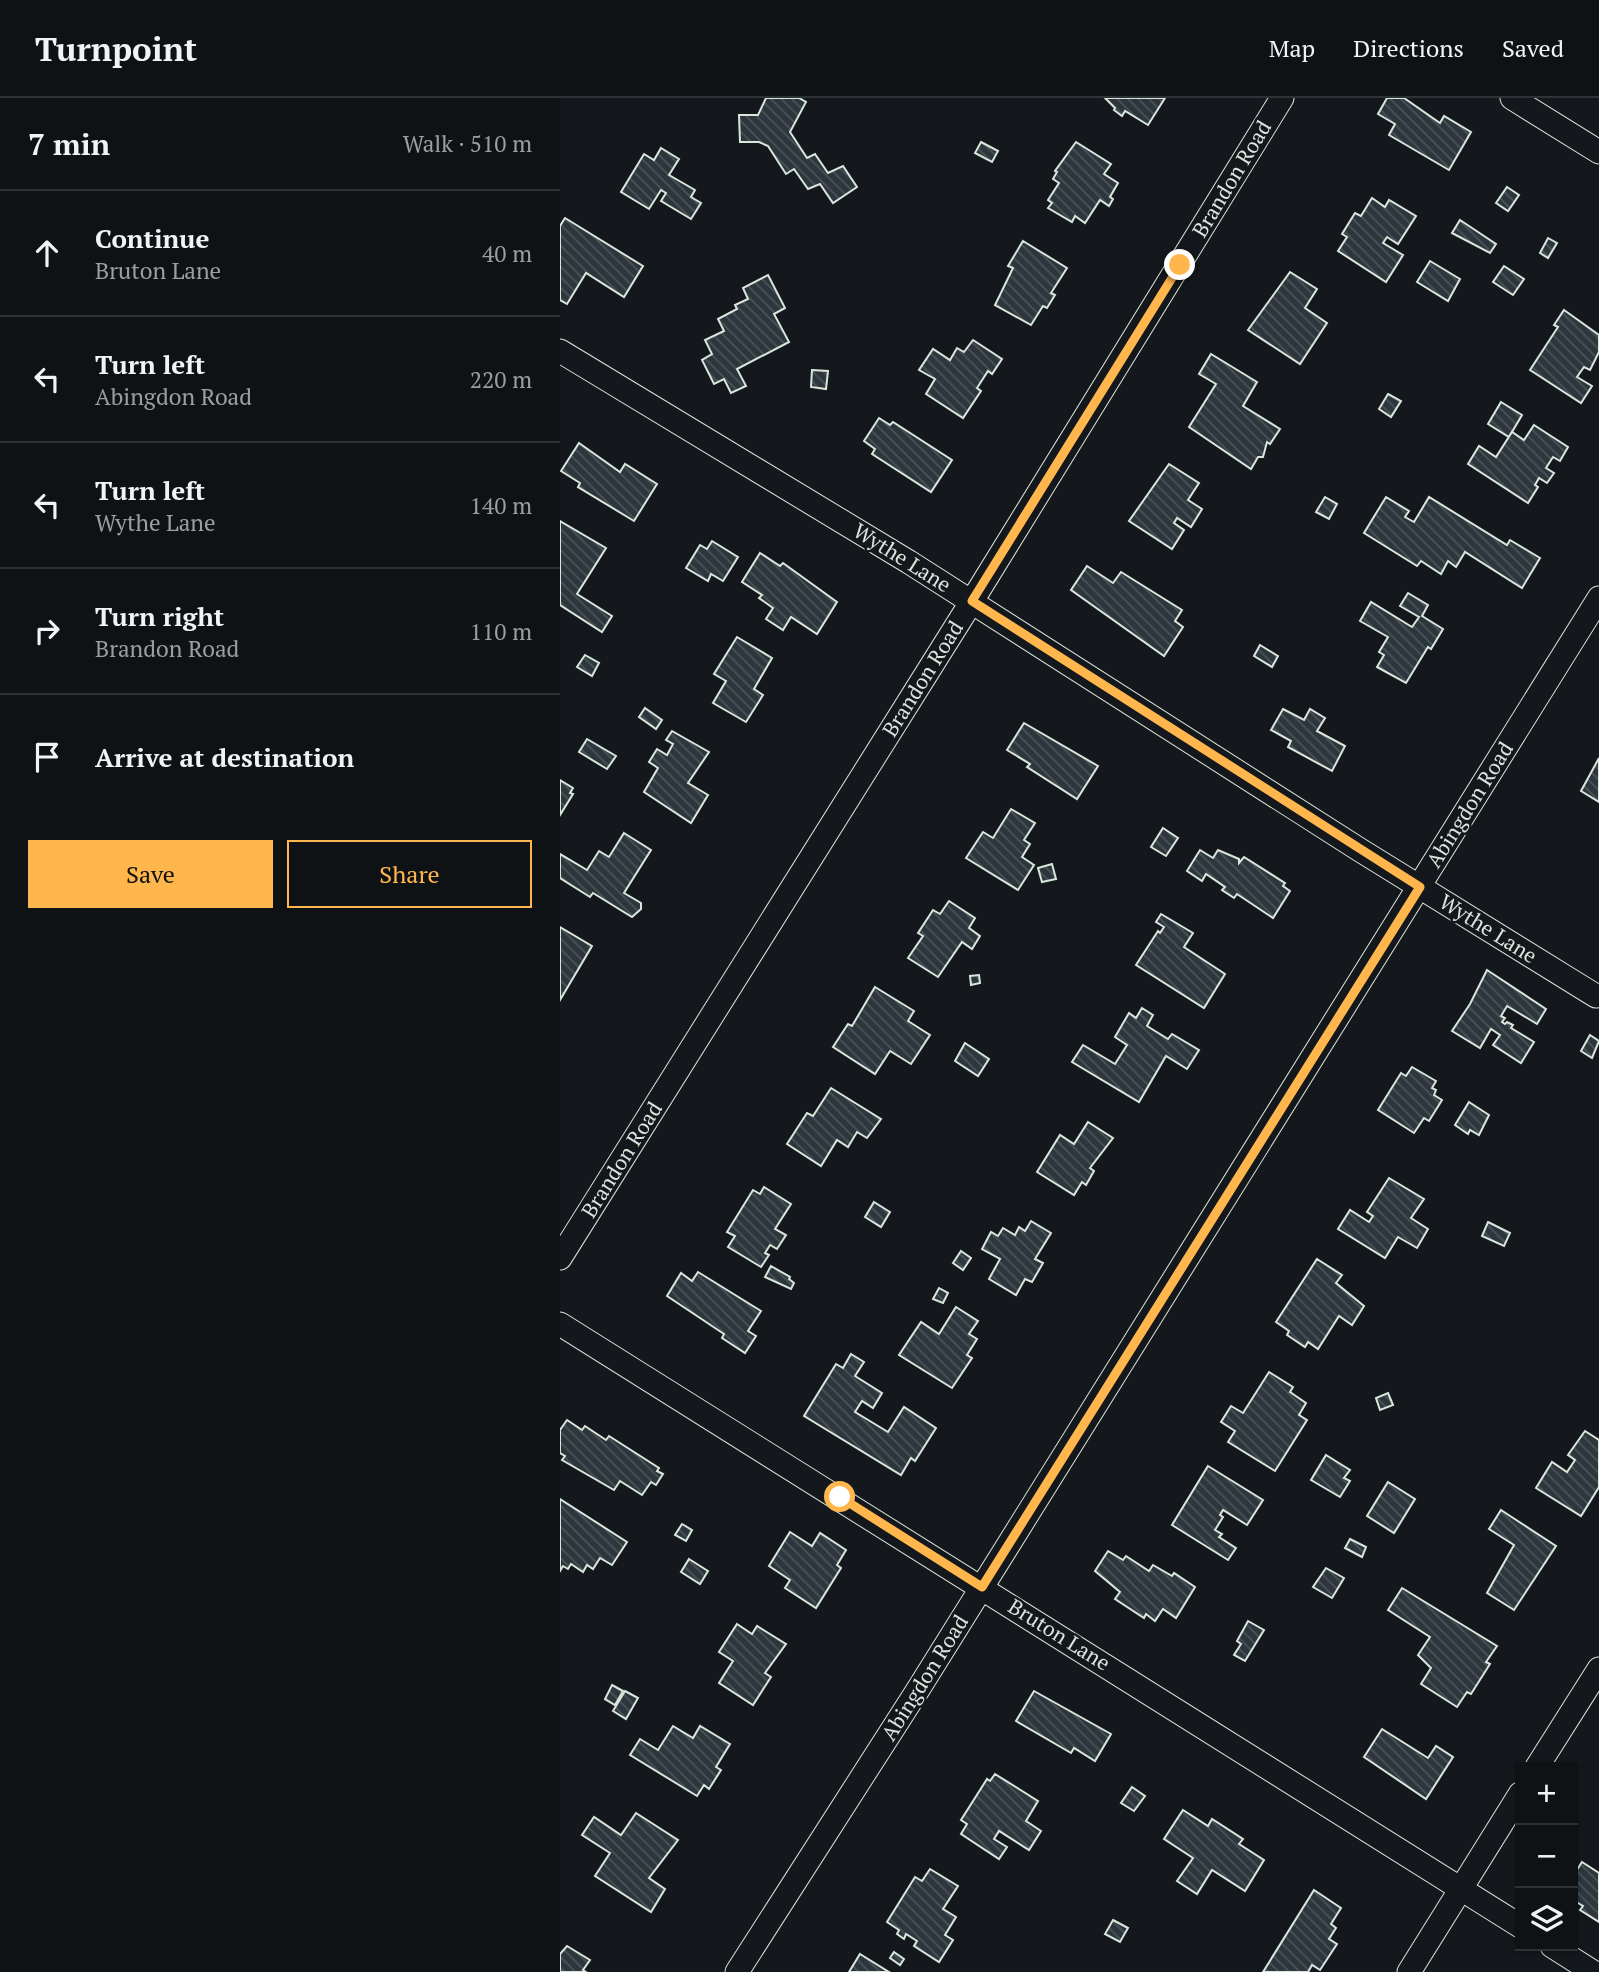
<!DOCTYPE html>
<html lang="en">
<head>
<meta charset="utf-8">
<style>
	body { margin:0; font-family:"PT Serif",serif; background:#181b1e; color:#f1f3f6 }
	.controls { position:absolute; right:21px; bottom:21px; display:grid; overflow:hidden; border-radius:0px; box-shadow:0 2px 5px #0004 }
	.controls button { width:63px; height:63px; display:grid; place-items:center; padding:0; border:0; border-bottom:2px solid #2f3234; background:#0f1215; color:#f1f3f6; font:35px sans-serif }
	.stop { position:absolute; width:21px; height:21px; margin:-16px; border:5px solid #ffb74d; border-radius:50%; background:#fff }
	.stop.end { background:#ffb74d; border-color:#fff; box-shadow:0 2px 7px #0008 }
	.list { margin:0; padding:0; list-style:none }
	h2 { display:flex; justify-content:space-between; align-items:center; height:91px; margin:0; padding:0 28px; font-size:30px }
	h2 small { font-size:23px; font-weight:400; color:#9b9ea0 }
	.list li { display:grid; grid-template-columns:46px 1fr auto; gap:21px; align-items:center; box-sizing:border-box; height:126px; padding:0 28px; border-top:2px solid #2f3234 }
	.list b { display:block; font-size:26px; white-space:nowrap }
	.list p { margin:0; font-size:23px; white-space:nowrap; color:#9b9ea0 }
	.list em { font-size:23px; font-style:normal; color:#9b9ea0 }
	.actions { display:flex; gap:14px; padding:21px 28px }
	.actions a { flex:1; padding:16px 0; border:2px solid #ffb74d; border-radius:0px; text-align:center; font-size:24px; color:#ffb74d }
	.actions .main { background:#ffb74d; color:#111 }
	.icon { flex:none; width:38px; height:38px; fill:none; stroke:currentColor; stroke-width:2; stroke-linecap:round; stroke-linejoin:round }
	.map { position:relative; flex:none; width:1039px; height:1874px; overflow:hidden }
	header { display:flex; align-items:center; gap:42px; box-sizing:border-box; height:98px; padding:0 35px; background:#0f1215; border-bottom:2px solid #2f3234 }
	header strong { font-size:33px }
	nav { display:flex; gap:38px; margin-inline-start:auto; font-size:24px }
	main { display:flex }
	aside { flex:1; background:#0f1215 }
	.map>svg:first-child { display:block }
	.building { fill:url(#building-back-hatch); stroke:#d8e6dc; stroke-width:2 }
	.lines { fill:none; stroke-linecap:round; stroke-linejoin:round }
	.street-casing { stroke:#d8e6dc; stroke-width:25 }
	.street { stroke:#14181c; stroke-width:23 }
	.route { stroke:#ffb74d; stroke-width:9 }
	.labels { text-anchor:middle; stroke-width:5; stroke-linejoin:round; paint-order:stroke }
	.street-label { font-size:21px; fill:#d8e6dc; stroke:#14181c }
</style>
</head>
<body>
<header>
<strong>Turnpoint</strong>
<nav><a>Map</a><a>Directions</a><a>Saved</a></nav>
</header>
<main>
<aside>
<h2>7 min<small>Walk · 510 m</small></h2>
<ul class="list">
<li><svg class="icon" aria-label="ahead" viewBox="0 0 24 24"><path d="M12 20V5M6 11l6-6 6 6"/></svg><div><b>Continue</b><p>Bruton Lane</p></div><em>40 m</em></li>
<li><svg class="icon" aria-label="left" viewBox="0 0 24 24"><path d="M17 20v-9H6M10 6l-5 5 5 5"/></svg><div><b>Turn left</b><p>Abingdon Road</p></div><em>220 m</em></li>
<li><svg class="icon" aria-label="left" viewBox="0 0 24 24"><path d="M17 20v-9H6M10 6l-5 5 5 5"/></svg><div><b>Turn left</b><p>Wythe Lane</p></div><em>140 m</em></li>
<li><svg class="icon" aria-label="right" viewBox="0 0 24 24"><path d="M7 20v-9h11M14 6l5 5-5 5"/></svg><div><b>Turn right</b><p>Brandon Road</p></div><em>110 m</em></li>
<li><svg class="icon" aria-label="arrive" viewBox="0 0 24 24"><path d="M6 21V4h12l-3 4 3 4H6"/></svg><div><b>Arrive at destination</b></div></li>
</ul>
<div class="actions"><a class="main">Save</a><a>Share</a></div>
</aside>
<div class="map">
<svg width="1039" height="1874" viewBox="0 0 1039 1874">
	<defs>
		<pattern id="building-back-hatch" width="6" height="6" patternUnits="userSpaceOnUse" patternTransform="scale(1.75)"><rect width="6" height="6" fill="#2c363c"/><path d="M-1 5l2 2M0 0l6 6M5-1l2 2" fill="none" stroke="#4a5358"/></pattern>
	</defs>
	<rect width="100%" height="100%" fill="#14181c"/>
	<g class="building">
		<path d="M206 0H239L246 4 230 34 247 60 255 56 268 75 283 68 297 89 273 105 260 86 248 91 234 71 226 76 208 48 199 44H180L179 17H198Z"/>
		<path d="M545 0H605L588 27 565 13 562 18 554 12 555 10Z"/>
		<path d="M827 0H844L880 25 884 18 911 34 889 72 829 37 835 26 818 16Z"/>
		<path d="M421 44 438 53 432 64 415 55Z"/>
		<path d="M516 44 551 66 544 76 558 85 550 99 553 101 549 108 540 102 525 125 515 118 512 124 488 110 492 105 488 102 499 85 493 81 497 74 495 73Z"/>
		<path d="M101 50 119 61 109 77 135 92 131 99 141 105 131 121 101 103 106 95 101 92 89 111 61 94 84 56 94 62Z"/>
		<path d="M947 89 959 97 948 113 936 105Z"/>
		<path d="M812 100 825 109 829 102 856 118 838 146 827 139 823 145 843 157 826 184 778 153 787 139 782 136 795 115 801 118Z"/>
		<path d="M5 120 83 168 64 199 26 175 7 206 0 202V128Z"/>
		<path d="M900 122 936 146 930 155 892 135Z"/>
		<path d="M988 140 997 145 988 160 980 155Z"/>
		<path d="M463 143 507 170 491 195 495 197 487 210 483 208 471 227 435 207 453 170 448 168Z"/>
		<path d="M870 163 900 181 888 203 857 184Z"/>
		<path d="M944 168 964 181 953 197 933 184Z"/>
		<path d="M730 174 757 191 745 210 767 225 740 266 688 232Z"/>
		<path d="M208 177 225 210 214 216 229 244 177 271 186 288 171 295 164 281 154 286 142 262 152 256 145 242 164 233 158 221 177 211 175 207 188 201 183 190Z"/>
		<path d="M1004 212 1039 237V254L1030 272 1024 269 1017 279 1032 288 1021 305 970 272 998 229 994 227Z"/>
		<path d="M413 242 442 261 432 276 428 273 417 290 421 293 403 320 366 296 375 281 359 272 373 251 390 262 397 250 404 254Z"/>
		<path d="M651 256 697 284 683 308 720 331 710 346 707 344 703 359H698L691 371 629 329 656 286 639 276Z"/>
		<path d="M252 272 268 273 266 291 251 289Z"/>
		<path d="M828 296 841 303 831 319 819 311Z"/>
		<path d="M941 304 962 317 949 339 928 326Z"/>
		<path d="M319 320 330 327 333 324 392 362 371 394 312 356 315 351 304 343Z"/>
		<path d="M974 327 1008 349 1000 363 993 359 986 370 994 375 987 385 979 380 975 387 978 389 968 405 908 366 919 348 936 359 952 334 964 342Z"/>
		<path d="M19 345 60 374 65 366 97 386 74 423 18 389 20 385 1 373Z"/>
		<path d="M609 366 639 385 628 402 642 411 631 429 617 420 614 425 624 432 612 451 569 423Z"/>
		<path d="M765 399 777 406 769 421 756 414Z"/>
		<path d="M826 399 849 413 845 419 854 424 869 399 947 447 950 442 980 460 962 490 905 454 896 469 888 463 881 476 861 463 857 468 804 435Z"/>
		<path d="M0 423 46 450 17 496 52 518 42 534 0 507Z"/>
		<path d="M152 443 178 459 163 483 151 476 148 483 126 470 140 447 147 451Z"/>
		<path d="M200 455 220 468 223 465 277 504 257 536 231 519 223 532 206 521 213 510 199 500 202 497 182 484Z"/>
		<path d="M527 468 553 485 561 474 622 512 615 523 623 529 604 558 511 492Z"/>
		<path d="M848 495 868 507 862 518 883 531 871 551 868 549 846 585 817 569 824 557 819 554 828 539 800 523 811 504 852 529 859 519 840 508Z"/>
		<path d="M177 539 212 560 194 591 203 597 186 624 153 605 166 583 154 576Z"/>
		<path d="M700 547 718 558 712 569 694 558Z"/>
		<path d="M25 557 39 565 32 578 17 569Z"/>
		<path d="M85 610 102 622 96 631 79 619Z"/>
		<path d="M723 611 744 622 750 611 765 620 757 633 785 648 772 673 728 649 731 643 711 632Z"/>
		<path d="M464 625 538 668 517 701 467 669 470 666 447 652Z"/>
		<path d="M112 633 149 654 128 685 148 697 131 725 84 694 98 670 89 664 97 651 107 657 113 646 106 642Z"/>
		<path d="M27 641 56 658 47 671 19 654Z"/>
		<path d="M1039 660V704L1021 693Z"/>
		<path d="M0 682 13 690 10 695 13 696 0 717Z"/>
		<path d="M451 711 475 725 464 742 470 746 462 759 474 767 458 792 406 760 423 734 433 740Z"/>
		<path d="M603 730 618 740 606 758 591 749Z"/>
		<path d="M64 735 91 752 64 795 81 805V811L72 819 33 795 30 799 0 780V756L27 772 39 753 49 759Z"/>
		<path d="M640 752 653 760 658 752 679 761V765L684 759 725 785 723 788 730 793 713 820 677 796 674 800 662 792 665 789 646 776 642 783 627 773Z"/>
		<path d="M492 766 496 781 482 784 478 770Z"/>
		<path d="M389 803 415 820 409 830 420 838 412 851 402 844 378 879 348 860 363 838 358 835 373 812 380 816Z"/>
		<path d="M601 816 633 835 624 849 665 876 644 910 576 867 598 833 600 835 604 829 596 824Z"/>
		<path d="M0 829 32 848 0 902Z"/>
		<path d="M927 872 986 911 977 926 947 908 941 918 945 920 942 924 945 926 947 924 953 927 951 930 974 944 961 965 933 947 940 937 931 931 920 950 892 933 910 906Z"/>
		<path d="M419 877 420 885 411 887 410 878Z"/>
		<path d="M315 889 354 913 348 923 370 937 351 966 330 953 315 976 273 949 288 926 292 928Z"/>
		<path d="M582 910 593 917 587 928 608 941 612 936 639 952 627 971 606 958 579 1004 512 964 523 947 555 966 567 947 555 939 569 915 576 920Z"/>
		<path d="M1030 937 1039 943 1032 960 1021 953Z"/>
		<path d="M405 945 429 961 418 978 395 963Z"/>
		<path d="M852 969 876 983 872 990 876 992 874 997 882 1002 869 1023 864 1020 854 1035 818 1012 841 975 846 978Z"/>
		<path d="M271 990 321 1021 307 1040 297 1034 288 1049 277 1042 261 1068 227 1046 247 1015 253 1018Z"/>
		<path d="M909 1004 929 1017 919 1037 910 1032 908 1036 895 1027Z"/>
		<path d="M528 1024 553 1040 530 1070 534 1073 526 1087 522 1084 514 1097 477 1074 500 1037 514 1046Z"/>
		<path d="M829 1080 864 1101 851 1120 868 1131 857 1150 838 1139 825 1160 778 1131 790 1112 809 1124 813 1118 807 1114Z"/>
		<path d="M204 1089 231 1106 215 1131 226 1137 217 1151 210 1147 205 1155 209 1157 201 1169 168 1149 175 1138 167 1134 193 1092 200 1096Z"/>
		<path d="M314 1104 330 1114 321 1129 305 1119Z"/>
		<path d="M471 1123 491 1135 475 1161 483 1165 472 1184 465 1181 456 1197 429 1181 440 1161 422 1151 431 1134 438 1138 443 1130 455 1137 459 1129 465 1133Z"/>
		<path d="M928 1124 950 1135 944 1148 922 1138Z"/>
		<path d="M401 1153 411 1160 403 1172 393 1165Z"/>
		<path d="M757 1161 782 1177 776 1185 804 1208 792 1227 779 1218 758 1251 748 1244 745 1249 727 1237 729 1233 716 1224Z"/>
		<path d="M211 1168 230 1179 229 1181 234 1185 231 1191 205 1179Z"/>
		<path d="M138 1174 201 1213 188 1233 196 1238 185 1255 162 1240 164 1236 107 1198 121 1175 132 1183Z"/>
		<path d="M379 1190 388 1195 383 1205 373 1201Z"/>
		<path d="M396 1209 418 1223 409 1236 417 1241 407 1257 412 1260 392 1290 339 1257 361 1224 379 1236Z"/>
		<path d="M291 1256 304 1264 295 1278 322 1295 313 1310 302 1303 295 1314 328 1334 344 1309 376 1330 355 1363 351 1360 341 1377 244 1318 276 1266 283 1270Z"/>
		<path d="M709 1274 733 1289 730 1294 746 1305 739 1317 747 1322 715 1373 668 1344 675 1333 661 1324 671 1308 683 1315Z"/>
		<path d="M828 1295 833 1307 820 1312 816 1300Z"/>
		<path d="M7 1322 22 1332 25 1328 46 1342 49 1338 99 1370 97 1373 103 1376 96 1387 91 1384 82 1397 60 1383 54 1392 2 1362 5 1358 0 1355V1332Z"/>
		<path d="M1025 1333 1039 1342V1389L1021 1418 976 1390 992 1364 1007 1374 1015 1362 1008 1357Z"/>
		<path d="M766 1357 790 1372 784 1380 790 1383 780 1399 751 1382Z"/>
		<path d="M648 1368 703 1402 687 1427 663 1412 660 1417 663 1419 655 1432 662 1436 659 1439 676 1450 668 1462 612 1427Z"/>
		<path d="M828 1384 855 1401 834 1435 807 1418Z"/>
		<path d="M0 1401 67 1444 52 1467 40 1460 33 1471 27 1467 23 1474 11 1466 8 1471 3 1468 0 1473Z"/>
		<path d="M941 1412 996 1448 954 1512 927 1495 954 1447 929 1431Z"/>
		<path d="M122 1426 132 1432 126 1443 115 1437Z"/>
		<path d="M230 1434 252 1448 260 1435 286 1452 277 1467 281 1470 256 1510 225 1490 230 1482 209 1468Z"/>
		<path d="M790 1441 806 1449 802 1459 785 1450Z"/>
		<path d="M548 1453 563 1462 566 1458 589 1473 593 1467 612 1478 614 1475 635 1489 616 1520 603 1511 595 1523 586 1516 584 1520 555 1501 560 1494 535 1473Z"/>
		<path d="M129 1461 148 1473 140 1486 121 1474Z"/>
		<path d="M766 1470 784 1480 772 1500 753 1489Z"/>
		<path d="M842 1490 937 1548 926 1564 930 1566 911 1596 907 1594 897 1609 861 1586 871 1570 858 1557 870 1539 828 1512Z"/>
		<path d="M688 1523 704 1532 685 1563 674 1557 681 1546 677 1543Z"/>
		<path d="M177 1526 192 1536 197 1528 226 1546 205 1575 211 1579 193 1607 159 1585 173 1563 159 1554Z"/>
		<path d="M52 1587 63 1593 55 1607 45 1601Z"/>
		<path d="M65 1593 78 1600 66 1621 53 1613Z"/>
		<path d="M474 1593 551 1636 535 1663 514 1650 511 1655 456 1623Z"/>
		<path d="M113 1628 133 1640 140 1628 170 1646 156 1669 161 1672 149 1691 144 1687 137 1698 70 1657 80 1641 98 1652Z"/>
		<path d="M822 1631 868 1660 876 1648 893 1659 866 1701 804 1659Z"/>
		<path d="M435 1676 478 1703 466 1723 481 1733 469 1752 439 1733 434 1741 447 1749 439 1761 401 1736 407 1726 401 1722 427 1681 430 1683Z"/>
		<path d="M572 1689 585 1698 574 1713 561 1705Z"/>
		<path d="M623 1712 648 1728 652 1721 683 1741 679 1746 704 1762 685 1793 652 1772 637 1796 617 1783 633 1760 604 1741Z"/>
		<path d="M76 1715 118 1742 89 1780 105 1791 91 1814 35 1778 50 1755 22 1737 34 1719 61 1737Z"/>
		<path d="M1022 1764 1039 1775V1824L1020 1812 1023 1808 1013 1802V1778Z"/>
		<path d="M370 1771 398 1788 383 1811 396 1819 385 1837 393 1842 379 1864 354 1848 357 1843 346 1836 344 1841 337 1836 339 1832 327 1824 355 1779 362 1783Z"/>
		<path d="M754 1792 781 1810 771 1826 776 1830 769 1841 777 1846 760 1872 752 1867 748 1874H703Z"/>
		<path d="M553 1822 568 1830 560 1844 545 1836Z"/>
		<path d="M7 1848 30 1862 23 1872 26 1874H0V1856Z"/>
		<path d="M334 1854 344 1861 340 1867 330 1860Z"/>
		<path d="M300 1856 329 1874H289Z"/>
	</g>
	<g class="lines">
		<defs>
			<g id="street">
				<path d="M952 0 1039 54"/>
				<path d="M0 253 349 464 800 752 1036 898"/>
				<path d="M0 1160 412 503 722 0"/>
				<path d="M0 1226 960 1828"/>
				<path d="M977 1669 1039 1571"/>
				<path d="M992 1848 1033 1874"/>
				<path d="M177 1874 359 1590 1039 500"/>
				<path d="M849 1874 960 1696"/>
			</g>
		</defs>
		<use href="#street" class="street-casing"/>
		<use href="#street" class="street"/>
	</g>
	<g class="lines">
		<path class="route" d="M280 1399 422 1489 860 789 412 503 620 167"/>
	</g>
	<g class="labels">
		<g class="street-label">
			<text transform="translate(672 81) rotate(-59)" y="7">Brandon Road</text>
			<text transform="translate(342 460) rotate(32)" y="7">Wythe Lane</text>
			<text transform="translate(363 581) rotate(-58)" y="7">Brandon Road</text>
			<text transform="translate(910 707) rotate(-58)" y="7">Abingdon Road</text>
			<text transform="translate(928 831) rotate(32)" y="7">Wythe Lane</text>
			<text transform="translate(62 1062) rotate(-58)" y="7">Brandon Road</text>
			<text transform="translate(499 1537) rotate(32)" y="7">Bruton Lane</text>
			<text transform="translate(365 1580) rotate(-58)" y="7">Abingdon Road</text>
		</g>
	</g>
</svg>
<div class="controls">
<button>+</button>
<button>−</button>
<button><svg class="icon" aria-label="layers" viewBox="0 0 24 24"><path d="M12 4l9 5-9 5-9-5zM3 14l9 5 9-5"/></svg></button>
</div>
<div class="stop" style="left:280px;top:1399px"></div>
<div class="stop end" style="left:620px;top:167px"></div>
</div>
</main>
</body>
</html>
